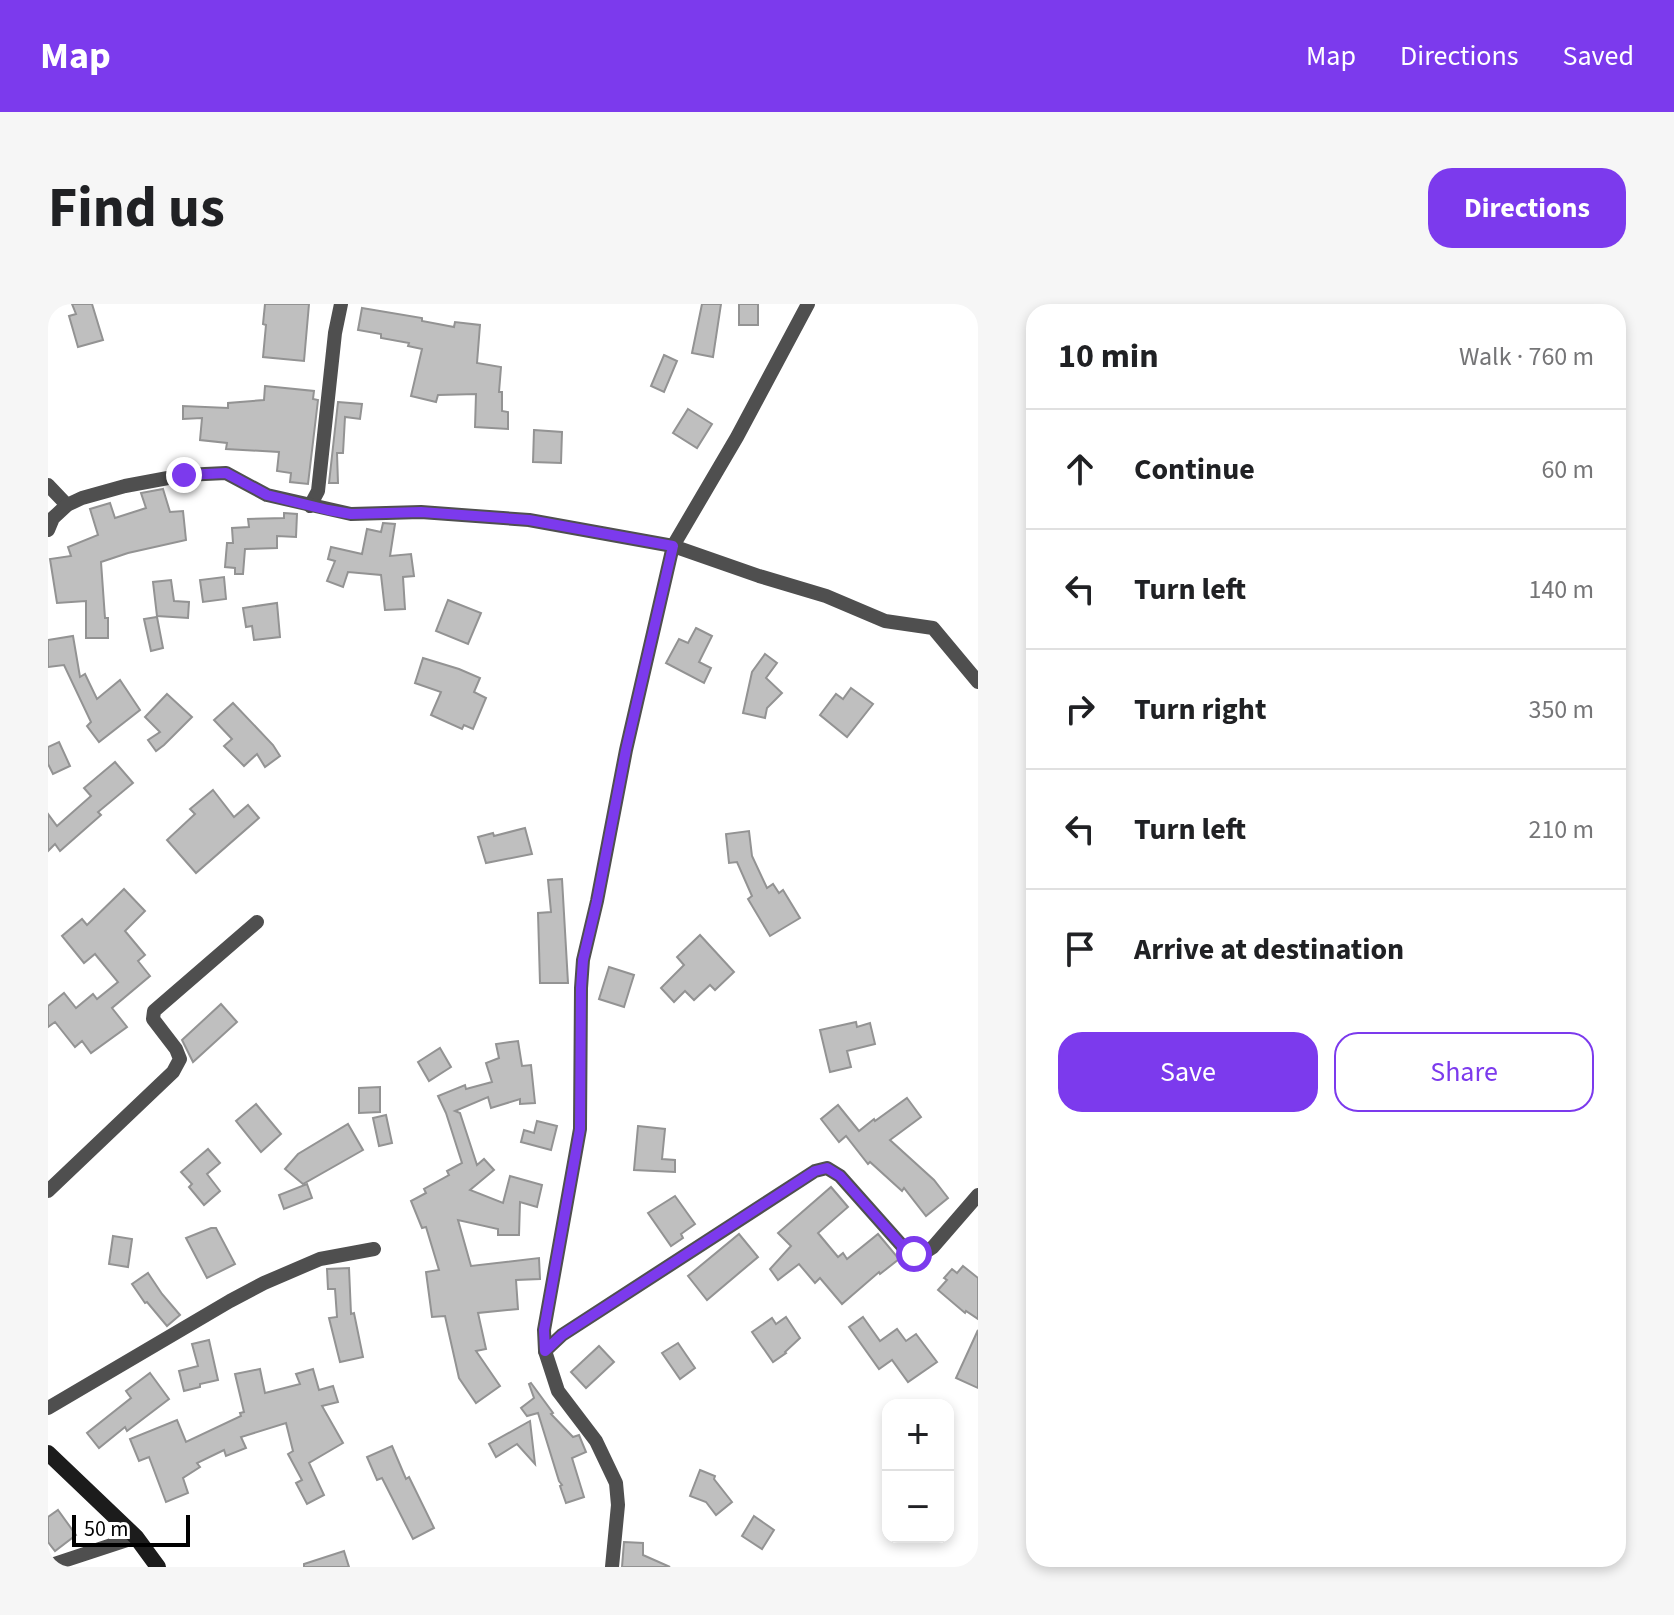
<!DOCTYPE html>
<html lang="en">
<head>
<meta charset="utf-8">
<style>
	body { margin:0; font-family:"Source Sans 3",sans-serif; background:#f6f6f6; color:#202124 }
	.controls { position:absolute; right:24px; bottom:24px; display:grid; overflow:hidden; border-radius:16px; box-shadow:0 4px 12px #0003 }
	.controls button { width:72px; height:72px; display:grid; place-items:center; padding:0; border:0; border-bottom:2px solid #e0e0e0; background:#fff; color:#202124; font:40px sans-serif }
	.scale { position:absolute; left:24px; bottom:20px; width:118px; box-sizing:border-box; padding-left:8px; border:4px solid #000; border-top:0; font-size:22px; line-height:28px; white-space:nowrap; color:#000; -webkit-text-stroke:6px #fff; paint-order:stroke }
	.stop { position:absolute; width:24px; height:24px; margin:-18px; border:6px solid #7c3aed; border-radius:50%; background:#fff }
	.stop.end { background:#7c3aed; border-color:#fff; box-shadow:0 2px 8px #0008 }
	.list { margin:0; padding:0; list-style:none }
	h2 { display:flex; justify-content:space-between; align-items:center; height:104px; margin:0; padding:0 32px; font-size:34px }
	h2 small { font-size:26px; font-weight:400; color:#757577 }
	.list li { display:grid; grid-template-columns:52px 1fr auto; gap:24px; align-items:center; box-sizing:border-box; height:120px; padding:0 32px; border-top:2px solid #e0e0e0 }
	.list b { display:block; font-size:30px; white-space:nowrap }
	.list em { font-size:26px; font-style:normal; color:#757577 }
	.actions { display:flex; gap:16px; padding:24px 32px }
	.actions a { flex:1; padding:18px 0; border:2px solid #7c3aed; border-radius:24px; text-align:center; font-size:28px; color:#7c3aed }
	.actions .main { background:#7c3aed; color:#fff }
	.icon { flex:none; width:44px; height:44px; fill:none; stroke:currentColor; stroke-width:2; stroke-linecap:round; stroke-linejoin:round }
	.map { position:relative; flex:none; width:930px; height:1263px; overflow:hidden; border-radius:24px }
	header { display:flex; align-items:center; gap:48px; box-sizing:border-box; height:112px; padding:0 40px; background:#7c3aed; color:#fff }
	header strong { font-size:38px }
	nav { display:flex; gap:44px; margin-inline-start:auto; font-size:28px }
	.intro { display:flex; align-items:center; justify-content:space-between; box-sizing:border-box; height:192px; padding:0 48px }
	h1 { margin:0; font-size:56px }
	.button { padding:20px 36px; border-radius:24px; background:#7c3aed; color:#fff; font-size:28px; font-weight:700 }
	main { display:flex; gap:48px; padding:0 48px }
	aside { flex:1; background:#fff; border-radius:24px; box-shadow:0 4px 12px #0003 }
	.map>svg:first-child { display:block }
	.building { fill:#bfbfbf; stroke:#939393; stroke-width:2 }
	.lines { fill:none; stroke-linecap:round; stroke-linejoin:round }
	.street { stroke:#4f4f4f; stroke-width:14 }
	.secondary { stroke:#1c1c1c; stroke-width:16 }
	.route { stroke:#7c3aed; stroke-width:10 }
</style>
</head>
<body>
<header>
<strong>Map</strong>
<nav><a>Map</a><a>Directions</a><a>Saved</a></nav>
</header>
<div class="intro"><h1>Find us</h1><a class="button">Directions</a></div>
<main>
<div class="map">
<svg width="930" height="1263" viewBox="0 0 930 1263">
	<rect width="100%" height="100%" fill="#fff"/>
	<g class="building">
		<path d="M24 0H44L55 36 30 43 21 12 28 10Z"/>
		<path d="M217 0H261L256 57 215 53 218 21 215 20Z"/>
		<path d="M654 0H673L665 53 644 49Z"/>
		<rect x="691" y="0" width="19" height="21"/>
		<path d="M314 4 374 14V17L406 23 407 18 432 21 429 59 453 63 451 88H454V107L460 108V125L427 123 428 90 390 91 388 98 363 92 374 45 360 42 361 39 333 34V30L310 26Z"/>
		<path d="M616 51 629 57 616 88 603 82Z"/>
		<path d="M217 82 266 87 265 95 270 96 260 180 242 178 243 169 229 167 231 148 178 145 179 139 152 136 154 114 135 115V102L180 104V99L216 96Z"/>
		<path d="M290 98 314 100 312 115 297 113 295 149H289L290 179H281Z"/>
		<path d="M640 105 664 120 649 144 625 129Z"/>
		<path d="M486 126 514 128 513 159 485 158Z"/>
		<path d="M115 185 122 208 135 207 138 236 80 249 53 258 57 314H60V334H38V297L9 299 2 255 23 252 20 243 50 231 42 205 62 199 67 214 98 204 93 189Z"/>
		<path d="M236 209 249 210 248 233 229 232V244L197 245 195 270H187V264L177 263 179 239H185L184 224 201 223 200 215 236 214Z"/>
		<path d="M335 219 347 220 342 252 363 250 366 272 355 273 357 305 337 306 333 271 300 268 295 283 279 277 287 257 280 255 283 243 314 250 319 225 333 228Z"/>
		<path d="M176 273 178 295 155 298 152 276Z"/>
		<path d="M123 276 126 297 141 298 140 314 109 312 105 278Z"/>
		<path d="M400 296 433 309 420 340 388 327Z"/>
		<path d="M229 299 232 333 206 336 204 322 198 323 195 304Z"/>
		<path d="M109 313 115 344 103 347 96 315Z"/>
		<path d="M648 324 664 332 651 358 663 364 656 379 618 359 631 335 640 339Z"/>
		<path d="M25 332 32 373 37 370 49 395 72 376 92 406 51 438 39 422 43 418 16 361 0 363V336Z"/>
		<path d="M717 350 729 359 718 374 734 389 719 404 717 414 695 409 704 368Z"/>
		<path d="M375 354 411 365 432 374 426 388 438 394 425 425 416 421 414 425 383 411 393 388 367 379Z"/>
		<path d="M803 384 825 400 799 433 772 411 788 390 795 395Z"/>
		<path d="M119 390 144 413 116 441 108 447 100 436 112 428 97 413Z"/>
		<path d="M185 399 225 441 232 452 217 463 209 450 196 462 176 442 184 435 166 416Z"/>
		<path d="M11 438 22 462 5 470 0 460V443Z"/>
		<path d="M67 458 85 479 50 508 53 511 12 547 7 540 0 547V510L9 522 43 492 36 484Z"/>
		<path d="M165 486 186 513 200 501 211 514 148 569 119 536 147 510 142 505Z"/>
		<path d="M477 524 484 550 438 559 430 533 445 529 446 532Z"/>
		<path d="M701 527 704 552 719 584 725 580 731 589 735 586 752 614 722 632 700 595 704 592 689 558 681 559 678 530Z"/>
		<path d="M514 575 520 679H492L490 609 503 608 500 576Z"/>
		<path d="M76 585 97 607 77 627 97 651 90 657 102 672 64 704 79 723 43 749 34 737 27 743 7 718 0 723V702L16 689 28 704 45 690 49 695 70 678 47 650 36 659 14 632 34 615 39 621Z"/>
		<path d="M652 631 686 668 667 686 662 681 646 696 637 687 626 698 613 684 636 661 629 653Z"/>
		<path d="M561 663 586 671 576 703 551 695Z"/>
		<path d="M173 700 189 718 145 758 134 736Z"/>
		<path d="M808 718 809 723 822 719 827 740 799 747 803 763 782 768 772 726Z"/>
		<path d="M470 737 474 762 483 761 487 799 472 800V795L443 804 440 793 407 807 412 809 429 861 436 855 446 866 422 886 455 899 462 872 494 881 489 903 472 898 471 931H450V925L410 916 423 962 491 954 492 975 468 976 470 1005 430 1009 438 1045 428 1047 452 1082 428 1099 411 1074 397 1012 384 1013 378 968 391 966 378 923 374 924 363 897 378 889 376 885 401 871 399 867 414 859 398 809 390 792 417 781 418 785 444 778 438 759 451 754 448 740Z"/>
		<path d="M392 744 403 763 381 777 370 758Z"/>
		<path d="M332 783V808L311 809V784Z"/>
		<path d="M859 794 873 813 842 836 886 876 900 894 878 912 856 884 854 887 822 858 820 860 798 832 791 838 773 815 790 801 811 827 826 815 827 817Z"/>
		<path d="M208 800 233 830 213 848 188 817Z"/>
		<path d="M338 811 344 839 331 842 325 814Z"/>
		<path d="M489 817 509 822 503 846 473 838 476 826 486 829Z"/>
		<path d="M300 820 315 846 255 880 237 865 250 850Z"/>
		<path d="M590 822 617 825 614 855 627 856V868L586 866Z"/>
		<path d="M160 845 172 859 159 870 172 887 156 901 141 883 144 880 133 868Z"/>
		<path d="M259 880 264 894 236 905 231 891Z"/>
		<path d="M783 883 800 903 770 929 790 953 795 949 799 955 830 930 851 955 832 970 831 968 794 1000 772 974 767 979 751 960 730 976 722 965 743 942 730 929Z"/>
		<path d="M627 892 647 920 633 930 635 934 623 942 600 909Z"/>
		<path d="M163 924H168L187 960 159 974 138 934Z"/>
		<path d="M691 930 710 953 659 996 640 972Z"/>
		<path d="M65 932 84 935 80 963 61 960Z"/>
		<path d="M915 962 930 974V1015L918 1007 917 1009 890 986 899 976 896 974 904 965 909 969Z"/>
		<path d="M301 964 303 1010 306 1009 315 1053 292 1058 281 1014 289 1013 287 985H280L279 965Z"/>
		<path d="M100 969 114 990 132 1011 119 1022 99 998 97 999 84 980Z"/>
		<path d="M738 1013 752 1034 737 1048 738 1049 725 1058 704 1028 724 1014 728 1020Z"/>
		<path d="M815 1013 832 1037 849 1025 858 1037 868 1030 889 1058 860 1078 844 1056 831 1065 801 1023Z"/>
		<path d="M930 1026V1084L908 1074Z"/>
		<path d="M161 1036 170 1076 152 1080V1083L136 1087 131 1067 150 1062 144 1040Z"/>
		<path d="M630 1039 647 1064 632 1075 614 1049Z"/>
		<path d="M551 1042 566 1058 538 1084 523 1068Z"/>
		<path d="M212 1065 217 1089 252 1080 248 1070 265 1065 271 1086 285 1082 290 1098 274 1102 295 1139 261 1159 276 1191 259 1200 248 1179 254 1176 240 1150 245 1147 238 1119 193 1133 198 1144 178 1152 176 1146 149 1159 152 1163 135 1174 140 1189 118 1198 101 1153 91 1157 82 1135 129 1116 138 1138 193 1112 192 1109 196 1108 187 1070Z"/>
		<path d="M102 1069 121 1095 79 1127 77 1123 51 1144 39 1129 83 1094 78 1087Z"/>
		<path d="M483 1079 505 1109 503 1110 525 1133 531 1131 538 1148 524 1154 536 1193 518 1199 512 1182 514 1181 511 1177 490 1109 479 1112 473 1104 486 1094 481 1080Z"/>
		<path d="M482 1117 487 1160 469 1140 448 1153 441 1140Z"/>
		<path d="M344 1142 358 1175 361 1173 386 1224 365 1235 334 1174 329 1176 319 1153Z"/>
		<path d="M652 1166 667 1172 666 1175 684 1198 668 1211 658 1198 642 1192Z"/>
		<path d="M10 1206 28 1231 7 1247 0 1238V1213Z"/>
		<path d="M706 1212 726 1226 714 1245 694 1232Z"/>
		<path d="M576 1238 595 1239V1251L622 1263H574Z"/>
		<path d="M296 1247 301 1263H256V1260Z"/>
	</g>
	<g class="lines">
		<g class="street">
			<path d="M0 181 19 201"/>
			<path d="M262 202 270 187 287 29 293 0"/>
			<path d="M0 226 5 214 19 201 34 194 77 182 136 171 178 169 219 191 303 210 373 208 481 216 625 242 711 272 778 292 837 317 885 324 930 378"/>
			<path d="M0 887 125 768 132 755 128 745 105 715 106 707 209 618"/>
			<path d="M497 1047 514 1031 767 867 779 864 792 872 856 944C867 951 874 951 885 943L930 891"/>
			<path d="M0 1104 182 997 216 979 272 955 326 945"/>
			<path d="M0 1262 88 1233"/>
			<path d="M564 1263 570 1201 568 1179 548 1137 510 1087 497 1047 496 1026 532 825 533 684 535 656 549 597 578 446 625 242 689 133 760 0"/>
		</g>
		<path class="secondary" d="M0 1149 88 1233 110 1263"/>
	</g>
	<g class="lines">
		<path class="route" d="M136 171 178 169 219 191 280 206 303 210 373 208 481 216 625 242 578 446 549 597 535 656 533 684 532 825 496 1026 497 1047 514 1031 767 867 779 864 792 872 856 944 866 950"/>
	</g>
</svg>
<div class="controls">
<button>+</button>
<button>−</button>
</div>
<div class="scale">50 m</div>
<div class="stop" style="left:866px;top:950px"></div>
<div class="stop end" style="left:136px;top:171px"></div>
</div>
<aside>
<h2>10 min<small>Walk · 760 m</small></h2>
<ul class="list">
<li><svg class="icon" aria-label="ahead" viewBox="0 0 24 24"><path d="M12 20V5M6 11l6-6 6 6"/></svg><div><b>Continue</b></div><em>60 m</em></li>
<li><svg class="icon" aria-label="left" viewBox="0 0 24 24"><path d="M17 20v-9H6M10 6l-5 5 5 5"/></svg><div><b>Turn left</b></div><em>140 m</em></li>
<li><svg class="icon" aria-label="right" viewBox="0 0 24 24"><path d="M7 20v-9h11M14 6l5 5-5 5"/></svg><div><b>Turn right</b></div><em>350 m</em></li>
<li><svg class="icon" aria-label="left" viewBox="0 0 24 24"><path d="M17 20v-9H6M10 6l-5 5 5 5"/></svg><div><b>Turn left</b></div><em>210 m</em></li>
<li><svg class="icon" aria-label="arrive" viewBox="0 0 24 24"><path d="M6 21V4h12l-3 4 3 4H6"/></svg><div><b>Arrive at destination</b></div></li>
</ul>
<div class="actions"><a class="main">Save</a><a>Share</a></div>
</aside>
</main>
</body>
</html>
